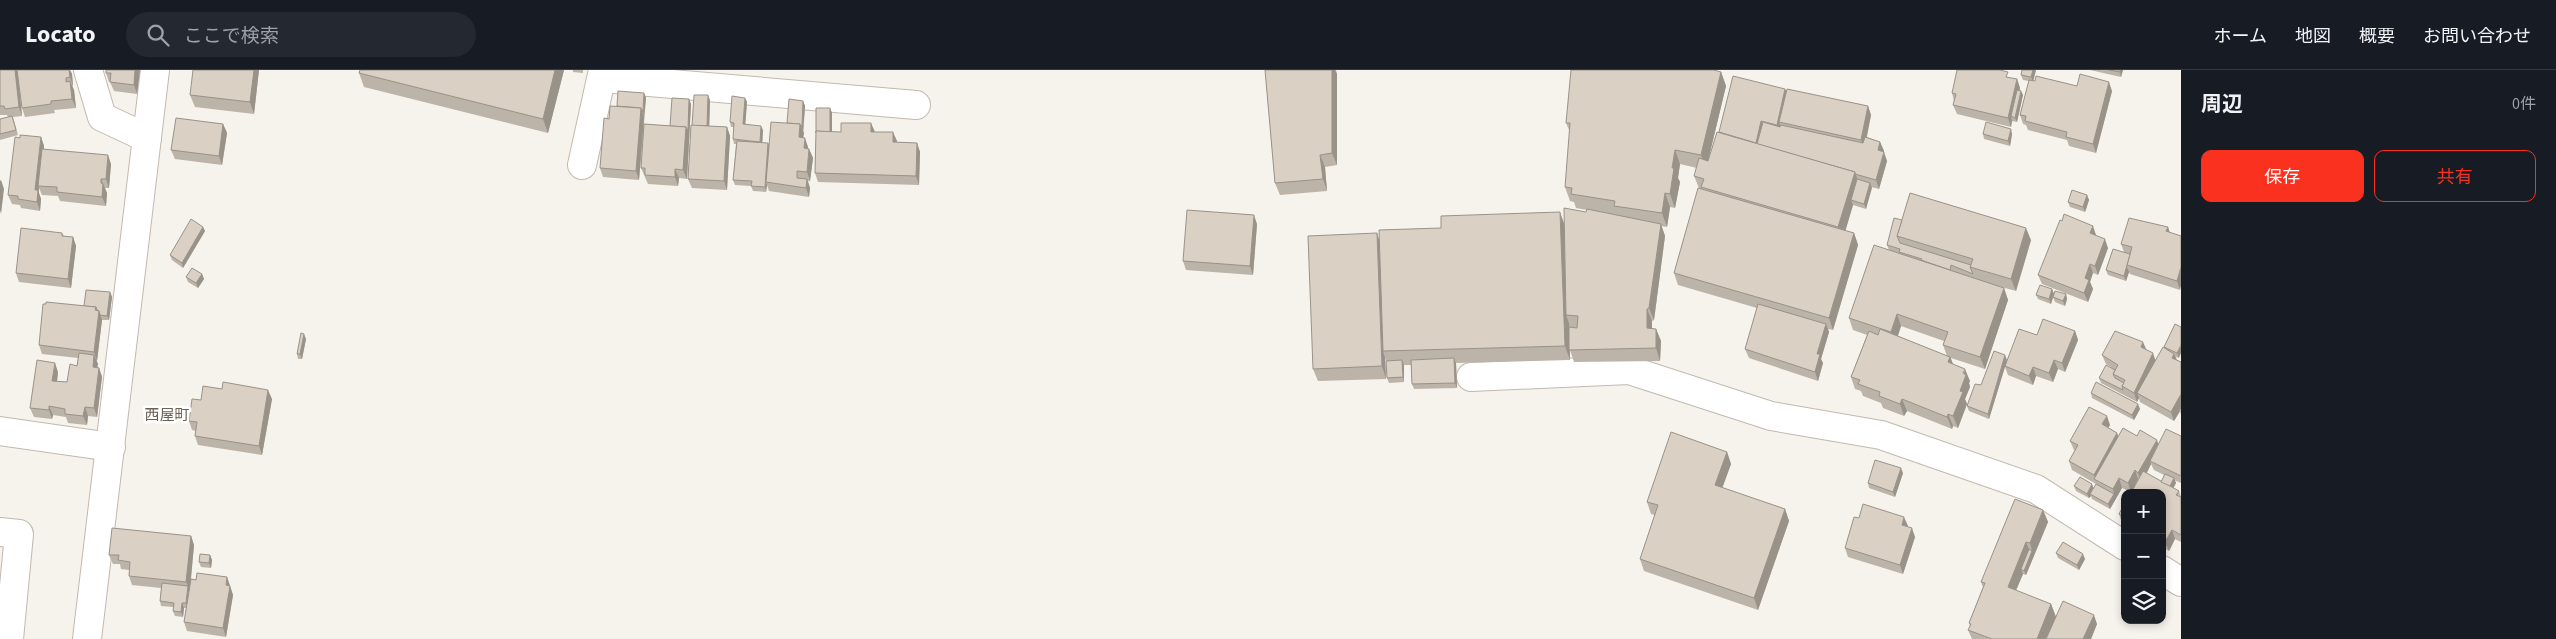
<!DOCTYPE html>
<html lang="ja">
<head>
<meta charset="utf-8">
<style>
	body { margin:0; font-family:"Source Sans 3","Noto Sans JP",sans-serif; background:#242831; color:#f1f3f6 }
	.controls { position:absolute; right:15px; bottom:15px; display:grid; overflow:hidden; border-radius:10px; box-shadow:0 2px 8px #0003 }
	.controls button { width:45px; height:45px; display:grid; place-items:center; padding:0; border:0; border-bottom:1px solid #363941; background:#171b24; color:#f1f3f6; font:25px sans-serif }
	.list { margin:0; padding:0; list-style:none }
	h2 { display:flex; justify-content:space-between; align-items:center; height:65px; margin:0; padding:0 20px; font-size:21px }
	h2 small { font-size:16px; font-weight:400; color:#9ea1a6 }
	.actions { display:flex; gap:10px; padding:15px 20px }
	.actions a { flex:1; padding:11px 0; border:1px solid #fa311f; border-radius:10px; text-align:center; font-size:18px; color:#fa311f }
	.actions .main { background:#fa311f; color:#fff }
	.icon { flex:none; width:28px; height:28px; fill:none; stroke:currentColor; stroke-width:2; stroke-linecap:round; stroke-linejoin:round }
	.map { position:relative; flex:none; width:2181px; height:569px; overflow:hidden }
	header { display:flex; align-items:center; gap:30px; box-sizing:border-box; height:70px; padding:0 25px; background:#171b24; border-bottom:1px solid #363941 }
	header strong { font-size:24px }
	nav { display:flex; gap:28px; margin-inline-start:auto; font-size:18px }
	.search { width:350px; height:45px; background:#242831; display:flex; align-items:center; gap:12px; box-sizing:border-box; padding:0 18px; border-radius:28px; color:#9ea1a6; font-size:19px }
	main { display:flex }
	aside { flex:1; background:#171b24 }
	.map>svg:first-child { display:block }
	.lines { fill:none; stroke-linecap:round; stroke-linejoin:round }
	.minor-casing { stroke:#c2b9ae; stroke-width:30 }
	.minor { stroke:#fff; stroke-width:28 }
	.wall { fill:#bcb3a9; fill-rule:evenodd }
	.shaded-wall { fill:#999289 }
	.building { fill:#dbd0c4; stroke:#999289 }
	.labels { text-anchor:middle; stroke-width:5; stroke-linejoin:round; paint-order:stroke }
	.quarter-label { font-size:15px; fill:#6d6050; stroke:#fff }
</style>
</head>
<body>
<header>
<strong>Locato</strong>
<div class="search"><svg class="icon" aria-label="search" viewBox="0 0 24 24"><circle cx="10" cy="10" r="6"/><path d="M15 15l6 6"/></svg>ここで検索</div>
<nav><a>ホーム</a><a>地図</a><a>概要</a><a>お問い合わせ</a></nav>
</header>
<main>
<div class="map">
<svg width="2181" height="569" viewBox="0 0 2181 569">
	<rect width="100%" height="100%" fill="#f6f2ec"/>
	<g class="lines">
		<defs>
			<g id="minor">
				<path d="M88 0 102 47 147 68"/>
				<path d="M603 8 916 35"/>
				<path d="M582 95 603 0"/>
				<path d="M1471 307 1629 300 1771 346 1881 365 2036 419 2125 476"/>
				<path d="M0 361 111 377"/>
				<path d="M0 462 19 464 9 569"/>
				<path d="M2162 500 2181 512"/>
				<path d="M87 569 155 0"/>
			</g>
		</defs>
		<use href="#minor" class="minor-casing"/>
		<use href="#minor" class="minor"/>
	</g>
	<g class="wall">
		<path d="M0 0H70L72 4 73 16H72L74 20 76 38 54 40 55 43 25 47 22 38 20 22 22 46 13 47 18 65 0 70V49L8 47 7 45H0Z"/>
		<path d="M106 0H140L137 24 114 21 110 12H109L106 3Z"/>
		<path d="M259 0 254 44 195 37 190 25Z"/>
		<path d="M360 0H564L548 63 364 17 359 3Z"/>
		<path d="M573 0H583V3L573 2Z"/>
		<path d="M1265 0H1336L1337 4V95L1325 97 1327 121 1280 125 1275 113Z"/>
		<path d="M2036 0 2033 11 2112 21 2096 83 2069 76 2067 70 2028 60 2026 55 2023 54 2020 45 2029 11 2023 10 2021 5Z"/>
		<path d="M2090 0H2123L2121 7Z"/>
		<path d="M1721 2 1726 16 1708 91 1719 62 1785 19 1786 21 1868 36 1871 45 1867 67 1880 72 1884 81 1883 82 1887 91 1879 119 1871 117 1866 139 1853 135 1845 161 1854 163 1858 175 1833 260 1828 259 1829 262 1821 289 1823 293 1818 311 1749 288 1745 279 1757 238 1678 215 1674 203 1699 118 1694 106 1697 98 1680 94 1678 108 1680 112 1675 138 1670 137 1667 157 1661 156 1665 166 1654 250 1652 251V259H1656L1661 271 1660 291 1574 292 1570 280V290L1456 293 1457 318 1414 319 1412 314 1411 295H1404V312L1389 313 1387 308 1386 291 1385 288 1386 309 1318 311 1313 299 1377 163 1379 171 1564 154 1586 142 1587 140 1576 138 1574 132 1570 131 1565 117 1570 62 1566 53Z"/>
		<path d="M2010 8 2017 9 2020 18V20L2023 25 2017 52 2012 51 2011 57 1957 44 1953 35 1954 31 1952 23Z"/>
		<path d="M644 23 646 28 644 54 670 56 691 34 687 109 679 108 678 116 648 114 641 98 644 57 639 110 603 107 600 98 609 49 617 36Z"/>
		<path d="M745 28 747 32 745 54 763 60 762 73H768L769 76 787 53 803 31 805 36 803 68 808 77V78L809 79 813 88 810 111H808L810 118 809 127 769 121 767 115 766 122 753 121 751 116 735 115 733 110 736 74H734L733 69 734 57H731L730 52Z"/>
		<path d="M710 30 709 56 727 57 730 66 727 120 692 118 688 109 692 56Z"/>
		<path d="M830 38 832 43V62H874L897 71V72L917 73 920 82 919 115 818 112 815 103 816 65V63Z"/>
		<path d="M223 54 227 63 222 95 175 89 171 80Z"/>
		<path d="M1983 64H2012L2010 76 1984 69Z"/>
		<path d="M41 67 44 76V79L111 94 109 118H105L107 123 106 136 60 131 58 126 42 125 39 118V123L41 129 40 141 21 138 20 135 12 134 8 125Z"/>
		<path d="M2087 125 2089 130 2085 142 2070 137 2068 132Z"/>
		<path d="M1902 150 2031 170 2016 221 1994 215 2004 218 2008 230 1985 299 1951 288 1953 294 1970 311 1969 313 1970 317 1965 329 1967 334 1958 358 1953 356 1952 359 1907 341 1904 346 1883 338 1881 333 1863 326 1861 321 1855 319 1851 307 1867 265 1853 260 1849 248 1889 180 1887 175ZM1901 256 1944 271 1943 275 1947 286 1898 266Z"/>
		<path d="M1257 154 1253 205 1186 200 1183 191Z"/>
		<path d="M203 157 205 161 183 198 172 190 170 185Z"/>
		<path d="M2168 157 2180 220 2130 204 2129 202 2126 211 2108 205 2106 200 2124 182 2121 174Z"/>
		<path d="M62 163 64 166 73 167 76 176 71 218 19 212 16 203Z"/>
		<path d="M2096 165V166L2108 178 2098 205 2093 203 2090 212 2093 219 2088 232 2042 214 2038 205Z"/>
		<path d="M202 204 204 209 198 218 188 212 186 207Z"/>
		<path d="M2052 219 2054 224 2051 234 2038 229 2036 225Z"/>
		<path d="M110 222 112 227 109 250H102L97 291 96 290 98 294 97 297 99 298 102 307 97 347 88 346 87 355 68 353 66 347 53 345 52 349 34 347 30 338 58 302 57 311 67 312 77 296 78 288 42 284 39 275 84 236Z"/>
		<path d="M2066 224 2067 229 2065 236 2055 232 2053 227Z"/>
		<path d="M2175 254 2179 288 2176 287 2177 290 2181 292V345L2180 341 2174 351 2140 332 2139 328 2137 332 2101 313 2099 308 2111 297 2106 294 2102 285 2146 279 2156 290 2164 278V277Z"/>
		<path d="M2075 261 2078 270 2065 302 2058 299 2053 312 2036 306 2033 315 2008 305 2005 297 1989 349 1969 341 1967 336 1981 315 2007 290 2037 265Z"/>
		<path d="M306 269 302 289H298L297 284Z"/>
		<path d="M2091 323 2140 339 2134 350 2092 328Z"/>
		<path d="M272 329 262 385 198 375 195 366 196 361 192 360 189 351 201 330Z"/>
		<path d="M2110 355 2108 358 2117 363 2118 366H2137L2158 375 2181 366V413L2174 410 2176 413 2173 418 2179 421 2181 427V472L2175 469 2169 481 2162 477V423L2131 422 2122 418 2110 439 2092 429 2091 426 2089 428 2076 421 2074 416 2094 418 2096 414 2072 400 2069 391 2075 381 2074 380 2070 371ZM2151 394 2154 400 2164 405 2161 412 2147 403Z"/>
		<path d="M1727 382 1731 394 1722 418 1785 439 1789 451 1758 540 1644 501 1640 489 1655 445 1651 444 1647 432Z"/>
		<path d="M1903 403 1895 427 1869 418 1868 413Z"/>
		<path d="M2125 433V454L2122 453 2119 444Z"/>
		<path d="M2043 440 2048 452 2026 505 2023 504 2016 521 2051 534 2056 547 2051 557 2097 554 2091 569H1972L1968 560 1970 556 1969 553 1983 517 1981 512Z"/>
		<path d="M1908 456 1907 457 1915 467 1903 504 1848 487 1845 478Z"/>
		<path d="M191 466 194 475 191 509 196 510 227 507 233 525 226 567 187 561 184 552 186 538H184L183 547 175 546 173 541V537L161 536 160 531 161 518 132 515 129 506V500L121 499 120 494H113L109 485Z"/>
		<path d="M2056 483 2085 489 2079 500 2058 488Z"/>
		<path d="M210 485 212 490 211 498 201 497 199 492Z"/>
	</g>
	<g class="shaded-wall">
		<path d="M15 0H17L22 46 19 37Z"/>
		<path d="M69 0H70L72 4 73 16 70 7Z"/>
		<path d="M135 0H140L137 24 134 15Z"/>
		<path d="M254 0H259L254 44 250 32Z"/>
		<path d="M555 0H564L548 63 543 49Z"/>
		<path d="M1332 0H1335L1337 4V95L1332 83Z"/>
		<path d="M2033 0H2036L2033 12 2031 7Z"/>
		<path d="M2120 0H2123L2121 7 2120 2Z"/>
		<path d="M1721 2 1726 16 1706 99 1701 85Z"/>
		<path d="M2017 9 2020 18 2013 47 2011 46 2012 51 2011 57 2008 48Z"/>
		<path d="M70 11 74 20 76 38 72 29Z"/>
		<path d="M2109 12 2112 21 2096 83 2093 74Z"/>
		<path d="M1785 19 1789 28 1779 52 1781 58 1780 64 1777 55Z"/>
		<path d="M2021 21 2023 25 2017 52 2015 48Z"/>
		<path d="M644 23 646 28 644 47 643 42Z"/>
		<path d="M708 25 710 30 709 65 707 60Z"/>
		<path d="M745 28 747 32 745 59 743 54Z"/>
		<path d="M689 29 691 34 687 109 683 100 686 57Z"/>
		<path d="M803 31 805 36 803 62 802 57Z"/>
		<path d="M1868 36 1871 45 1864 79 1861 70Z"/>
		<path d="M641 38 644 47 639 110 636 101Z"/>
		<path d="M830 38 832 43V69L830 64Z"/>
		<path d="M1761 51 1765 60 1761 75 1756 73Z"/>
		<path d="M871 53 875 62H871Z"/>
		<path d="M223 54 227 63 222 95 219 86Z"/>
		<path d="M800 54 804 63 802 76 799 67Z"/>
		<path d="M761 56 763 60 762 77 760 72Z"/>
		<path d="M727 57 730 66 727 120 724 111Z"/>
		<path d="M2011 59 2012 64 2010 76 2008 71Z"/>
		<path d="M893 62 897 71V81L893 72Z"/>
		<path d="M41 67 44 76 39 116H38L39 118V123L41 129 40 141 37 132 35 120Z"/>
		<path d="M805 68 808 77 807 87 804 78Z"/>
		<path d="M1880 72 1884 81 1881 89 1878 80Z"/>
		<path d="M768 73 770 78 766 112 767 115 766 122 765 117Z"/>
		<path d="M917 73 920 82 919 115 916 106Z"/>
		<path d="M809 79 813 88 810 111 807 102Z"/>
		<path d="M1675 80 1680 94 1678 108 1680 112 1675 138 1670 124 1672 98Z"/>
		<path d="M1884 82 1887 91 1879 119 1876 110Z"/>
		<path d="M108 85 111 94 109 118 106 109Z"/>
		<path d="M1320 85 1325 97 1327 121 1323 109Z"/>
		<path d="M675 99 679 108 678 116 675 107Z"/>
		<path d="M1855 102 1859 114 1851 130 1853 135 1843 169 1838 157Z"/>
		<path d="M101 109 107 123 106 136 102 127Z"/>
		<path d="M807 109 810 118 809 127 806 118Z"/>
		<path d="M1 110 4 119 1 144 0 140V111Z"/>
		<path d="M1870 113 1872 118 1866 139 1864 134Z"/>
		<path d="M1665 123 1670 137 1667 157 1662 143Z"/>
		<path d="M2087 125 2089 130 2085 142 2083 137Z"/>
		<path d="M1560 142 1565 156 1566 245 1569 253 1570 290 1565 276Z"/>
		<path d="M1254 145 1257 154 1253 205 1250 196Z"/>
		<path d="M1661 154 1665 166 1654 250 1649 238Z"/>
		<path d="M2093 156 2096 165 2093 172 2090 163Z"/>
		<path d="M203 157 205 161 183 198 182 193Z"/>
		<path d="M2168 157 2171 166 2166 161Z"/>
		<path d="M2026 158 2031 170 2016 221 2011 209Z"/>
		<path d="M1377 163 1381 175 1383 281 1385 288 1386 309 1382 296Z"/>
		<path d="M1854 163 1858 175 1833 260 1829 248Z"/>
		<path d="M73 167 76 176 71 218 68 209Z"/>
		<path d="M2105 169 2108 178 2098 205 2095 196Z"/>
		<path d="M2090 194 2093 203 2090 212 2093 219 2088 232 2084 223 2085 208Z"/>
		<path d="M2127 197 2129 202 2126 211 2124 206Z"/>
		<path d="M2181 197V216L2180 220 2177 211Z"/>
		<path d="M202 204 204 209 198 218 196 213Z"/>
		<path d="M2004 218 2008 230 1985 299 1980 287Z"/>
		<path d="M2052 219 2054 224 2051 234 2049 229Z"/>
		<path d="M110 222 112 227 109 250 107 246Z"/>
		<path d="M2066 224 2067 229 2065 236 2063 231Z"/>
		<path d="M96 237 99 241 102 250 97 291 94 282Z"/>
		<path d="M1647 239 1652 251V270L1647 258Z"/>
		<path d="M1897 244 1901 256 1895 274 1891 262Z"/>
		<path d="M1826 254 1829 262 1821 289 1823 293 1818 311 1815 302 1817 284Z"/>
		<path d="M1656 259 1661 271 1660 291 1656 278Z"/>
		<path d="M2075 261 2078 270 2065 302 2062 293Z"/>
		<path d="M304 264 306 269 302 289 300 284Z"/>
		<path d="M2143 272 2147 281 2141 277Z"/>
		<path d="M2181 275V283L2179 288 2177 283Z"/>
		<path d="M2153 283 2156 292 2137 323 2139 328 2137 332 2134 323Z"/>
		<path d="M2174 284 2178 293 2172 288Z"/>
		<path d="M94 285 98 294 96 306 93 297Z"/>
		<path d="M2005 285 2007 290 1989 349 1988 344Z"/>
		<path d="M1950 287 1955 299 1948 292Z"/>
		<path d="M1454 288 1456 293 1457 318 1455 313Z"/>
		<path d="M1402 290 1404 295V312L1403 307Z"/>
		<path d="M2054 290 2058 299 2053 312 2049 303Z"/>
		<path d="M55 293 58 302 56 320 52 311Z"/>
		<path d="M2033 297 2036 306 2033 315 2029 306Z"/>
		<path d="M99 298 102 307 97 347 94 338Z"/>
		<path d="M1965 299 1970 311 1969 313 1970 317 1965 329 1967 334 1958 358 1953 346Z"/>
		<path d="M268 320 272 329 262 385 259 376Z"/>
		<path d="M2181 324V339L2179 340 2180 341 2174 351 2171 342Z"/>
		<path d="M1902 329 1907 341 1904 346 1900 334Z"/>
		<path d="M2138 334 2140 339 2134 350 2132 345Z"/>
		<path d="M49 336 53 345 52 349 49 340Z"/>
		<path d="M85 337 88 346 87 355 83 346Z"/>
		<path d="M1948 344 1953 356 1952 359 1947 347Z"/>
		<path d="M2107 346 2110 355 2105 363 2102 354Z"/>
		<path d="M2117 363 2120 372 2096 410 2094 405Z"/>
		<path d="M2157 370 2160 379 2150 391 2151 394 2142 412 2138 403Z"/>
		<path d="M1727 382 1731 394 1719 427 1715 415Z"/>
		<path d="M1901 398 1903 403 1895 427 1893 422Z"/>
		<path d="M2135 400 2138 409 2131 422 2128 413Z"/>
		<path d="M2119 408 2122 418 2110 439 2108 434 2114 424 2113 419Z"/>
		<path d="M2174 408 2176 413 2172 421 2170 416Z"/>
		<path d="M2092 414 2094 419 2090 424 2091 426 2089 428 2087 424Z"/>
		<path d="M1785 439 1789 451 1758 540 1754 528Z"/>
		<path d="M2043 440 2048 452 2026 505 2024 501 2032 481 2030 473Z"/>
		<path d="M1904 447 1908 456 1905 464 1902 455Z"/>
		<path d="M1912 458 1915 467 1903 504 1900 495Z"/>
		<path d="M2172 460 2175 469 2169 481 2165 472Z"/>
		<path d="M191 466 194 475 188 538 186 533 188 516 186 512Z"/>
		<path d="M2026 472 2031 484 2021 499 2023 504 2012 529 2008 517Z"/>
		<path d="M2083 484 2085 489 2079 500 2077 495Z"/>
		<path d="M210 485 212 490 211 498 209 493Z"/>
		<path d="M227 507 233 525 226 567 223 558Z"/>
		<path d="M182 533 184 538 183 547 181 542Z"/>
		<path d="M2051 534 2056 547 2047 569H2037Z"/>
		<path d="M2094 545 2097 554 2091 569H2083Z"/>
	</g>
	<g class="building">
		<path d="M0 0H15L19 37 5 39 4 36H0Z"/>
		<path d="M17 0H69L70 7 66 8V12L70 11 72 29 51 31V34L22 38Z"/>
		<path d="M106 0H135L134 15 110 12 111 3H106Z"/>
		<path d="M193 0H254L250 32 190 25Z"/>
		<path d="M360 0H555L543 49 359 3Z"/>
		<path d="M1265 0H1332V83L1320 85 1323 109 1275 113Z"/>
		<path d="M1571 0H1714L1721 2 1701 85 1675 80 1672 98H1674L1670 124 1665 123 1662 143 1614 136 1615 131 1571 124 1572 118 1565 117 1570 53H1566Z"/>
		<path d="M1957 0H2000L2008 2 2006 7 2017 9 2008 48 1953 35 1956 24 1952 23Z"/>
		<path d="M2022 0H2033L2031 7 2021 5Z"/>
		<path d="M2109 0H2120V2Z"/>
		<path d="M2080 4 2109 12 2093 74 2066 67 2067 62 2025 51 2026 46 2020 45 2029 10 2035 11 2036 6 2077 16Z"/>
		<path d="M1733 6 1785 19 1777 55 1761 51 1756 73 1719 62Z"/>
		<path d="M1787 19 1868 36 1861 70 1779 52Z"/>
		<path d="M2017 20 2021 21 2015 48 2011 46Z"/>
		<path d="M618 21 644 23 643 42 641 38 617 36Z"/>
		<path d="M694 25H708L707 56H692Z"/>
		<path d="M732 26 745 28 743 54 761 56 760 72 733 69 734 53 730 52Z"/>
		<path d="M672 28 689 29 688 61 686 57 670 56Z"/>
		<path d="M789 29 803 31 802 57 800 54 787 53Z"/>
		<path d="M610 36 641 38 636 101 600 98 604 48 609 49Z"/>
		<path d="M816 38H830V62L816 61V63Z"/>
		<path d="M12 46 16 60 0 64V49Z"/>
		<path d="M176 48 223 54 219 86 171 80Z"/>
		<path d="M771 52 800 54 799 67 805 68 804 78 809 79 807 102 797 101V108L807 109 806 118 766 112Z"/>
		<path d="M1763 52 1780 57 1781 55 1863 73 1865 67 1880 72 1878 80 1884 82 1876 110 1855 104V102L1757 74Z"/>
		<path d="M1986 52 2011 59 2008 71 1983 64Z"/>
		<path d="M841 53H871V62H893V72L917 73 916 106 815 103 816 61 841 62Z"/>
		<path d="M644 54 686 57 683 100 675 99V107L645 105V98H641Z"/>
		<path d="M691 55 727 57 724 111 688 109Z"/>
		<path d="M1717 62 1855 102 1838 157 1701 117 1704 109 1694 106 1699 88 1708 91Z"/>
		<path d="M20 65 41 67 35 120H38L37 132 18 129V126L8 125 15 67 20 68Z"/>
		<path d="M737 71 768 73 765 117 751 116 752 111 733 110Z"/>
		<path d="M42 79 108 85 106 109H101V113L103 114 102 127 57 122V117L38 116Z"/>
		<path d="M1857 109 1870 113 1864 134 1851 130Z"/>
		<path d="M1698 118 1854 163 1829 248 1674 203Z"/>
		<path d="M2072 120 2087 125 2083 137 2068 132Z"/>
		<path d="M1910 123 2026 158 2011 209 1970 197 1973 189 1897 166Z"/>
		<path d="M1564 138 1586 142 1587 139 1661 154 1649 238 1647 239V258L1656 259V278L1569 280V257L1577 258 1578 246 1566 245Z"/>
		<path d="M1187 140 1254 145 1250 196 1183 191Z"/>
		<path d="M1560 142 1565 276 1383 281 1379 160 1441 158V146Z"/>
		<path d="M2064 144 2093 156 2090 163 2105 169 2095 196 2090 194 2085 208 2089 210 2084 223 2038 205 2060 150 2062 151Z"/>
		<path d="M1894 148 1902 150 1897 166 1900 173 1971 195 1970 197 1973 204 1951 195 1950 200 1921 190 1922 189 1899 182 1900 179 1887 175Z"/>
		<path d="M2129 148 2168 157 2166 161 2181 166V197L2177 211 2127 195 2132 177 2121 174Z"/>
		<path d="M191 149 203 157 182 193 170 185Z"/>
		<path d="M21 158 62 163V166L73 167 68 209 16 203Z"/>
		<path d="M1377 163 1382 296 1313 299 1308 166Z"/>
		<path d="M1874 175 2004 218 1980 287 1943 275 1948 262 1897 244 1891 262 1849 248Z"/>
		<path d="M2113 179 2130 184 2124 206 2106 200Z"/>
		<path d="M192 198 202 204 196 213 186 207Z"/>
		<path d="M2040 215 2052 219 2049 229 2036 225Z"/>
		<path d="M86 220 110 222 107 246 100 245 99 241 97 240 96 237 84 236Z"/>
		<path d="M2055 221 2066 224 2063 231 2053 227Z"/>
		<path d="M46 232 96 237 95 240 99 241 94 282 39 275 43 234H46Z"/>
		<path d="M1758 234 1826 254 1817 284H1820L1815 302 1745 279Z"/>
		<path d="M2043 249 2075 261 2062 293 2054 290 2049 303 2033 297 2029 306 2005 296 2019 259 2037 265Z"/>
		<path d="M2175 254 2181 257V275L2177 283 2164 277Z"/>
		<path d="M1880 259 1950 287 1948 292 1965 299 1963 303 1966 305 1960 321 1963 322 1953 346 1948 344 1947 347 1902 329 1900 334 1879 326 1880 322 1858 314 1860 310 1851 307 1869 261 1878 265Z"/>
		<path d="M2115 261 2143 272 2141 277 2153 283 2134 323 2122 316 2125 310 2113 304 2118 295 2102 285Z"/>
		<path d="M301 263 304 264 300 284H297Z"/>
		<path d="M2163 277 2174 284 2172 288 2181 292V324L2171 342 2137 323Z"/>
		<path d="M1994 281 2005 285 1988 344 1967 336 1975 314 1981 315Z"/>
		<path d="M79 283 94 285 93 297 99 298 94 338 85 337 83 346 65 344V339L49 336V340L30 338 37 290 55 293 52 311 67 312 70 294 77 296Z"/>
		<path d="M1454 288 1455 313 1412 314 1411 290Z"/>
		<path d="M1402 290 1403 307 1387 308 1386 291Z"/>
		<path d="M2106 295 2115 300 2113 304 2115 308 2124 313 2122 316 2123 320 2099 308Z"/>
		<path d="M223 312 268 320 259 376 195 366 197 352 189 351 192 329 201 330 203 316 222 319Z"/>
		<path d="M2096 312 2138 334 2132 345 2091 323Z"/>
		<path d="M2089 337 2107 346 2102 354 2117 363 2094 405 2069 391 2078 375 2070 371Z"/>
		<path d="M2123 358 2137 366 2140 360 2157 370 2138 403 2135 400 2128 413 2119 408 2113 419 2094 409Z"/>
		<path d="M2166 359 2181 366V406L2150 391Z"/>
		<path d="M1671 362 1727 382 1715 415 1785 439 1754 528 1640 489 1658 435 1647 432Z"/>
		<path d="M1875 390 1901 398 1893 422 1868 413Z"/>
		<path d="M2143 401 2179 421 2176 425 2181 427V465L2172 460 2165 472 2162 470V423H2131Z"/>
		<path d="M2165 404 2174 408 2170 416 2161 412Z"/>
		<path d="M2080 407 2092 414 2087 424 2074 416Z"/>
		<path d="M2096 414 2114 424 2108 434 2090 424Z"/>
		<path d="M2015 429 2043 440 2030 473 2026 472 2008 517 2051 534 2037 569H1992L1968 560 1971 554 1969 553 1985 513 1981 512Z"/>
		<path d="M2125 433V447L2119 444Z"/>
		<path d="M1863 434 1904 447 1902 455 1912 458 1900 495 1845 478 1854 447 1859 448Z"/>
		<path d="M112 458 191 466 186 512 129 506 130 492 118 490 119 485H109Z"/>
		<path d="M2063 472 2083 484 2077 495 2056 483Z"/>
		<path d="M2029 479 2032 481 2024 501 2021 499Z"/>
		<path d="M200 484 210 485 209 493 199 492Z"/>
		<path d="M197 503 227 507 226 515 230 516 223 558 184 552 191 509 196 510Z"/>
		<path d="M162 513 188 516 186 533H182L181 542 173 541 174 533 160 531Z"/>
		<path d="M2063 531 2094 545 2083 569H2046Z"/>
	</g>
	<g class="labels">
		<g class="quarter-label">
			<text x="167" y="350">西屋町</text>
		</g>
	</g>
</svg>
<div class="controls">
<button>+</button>
<button>−</button>
<button><svg class="icon" aria-label="layers" viewBox="0 0 24 24"><path d="M12 4l9 5-9 5-9-5zM3 14l9 5 9-5"/></svg></button>
</div>
</div>
<aside>
<h2>周辺<small>0件</small></h2>
<ul class="list">
</ul>
<div class="actions"><a class="main">保存</a><a>共有</a></div>
</aside>
</main>
</body>
</html>
